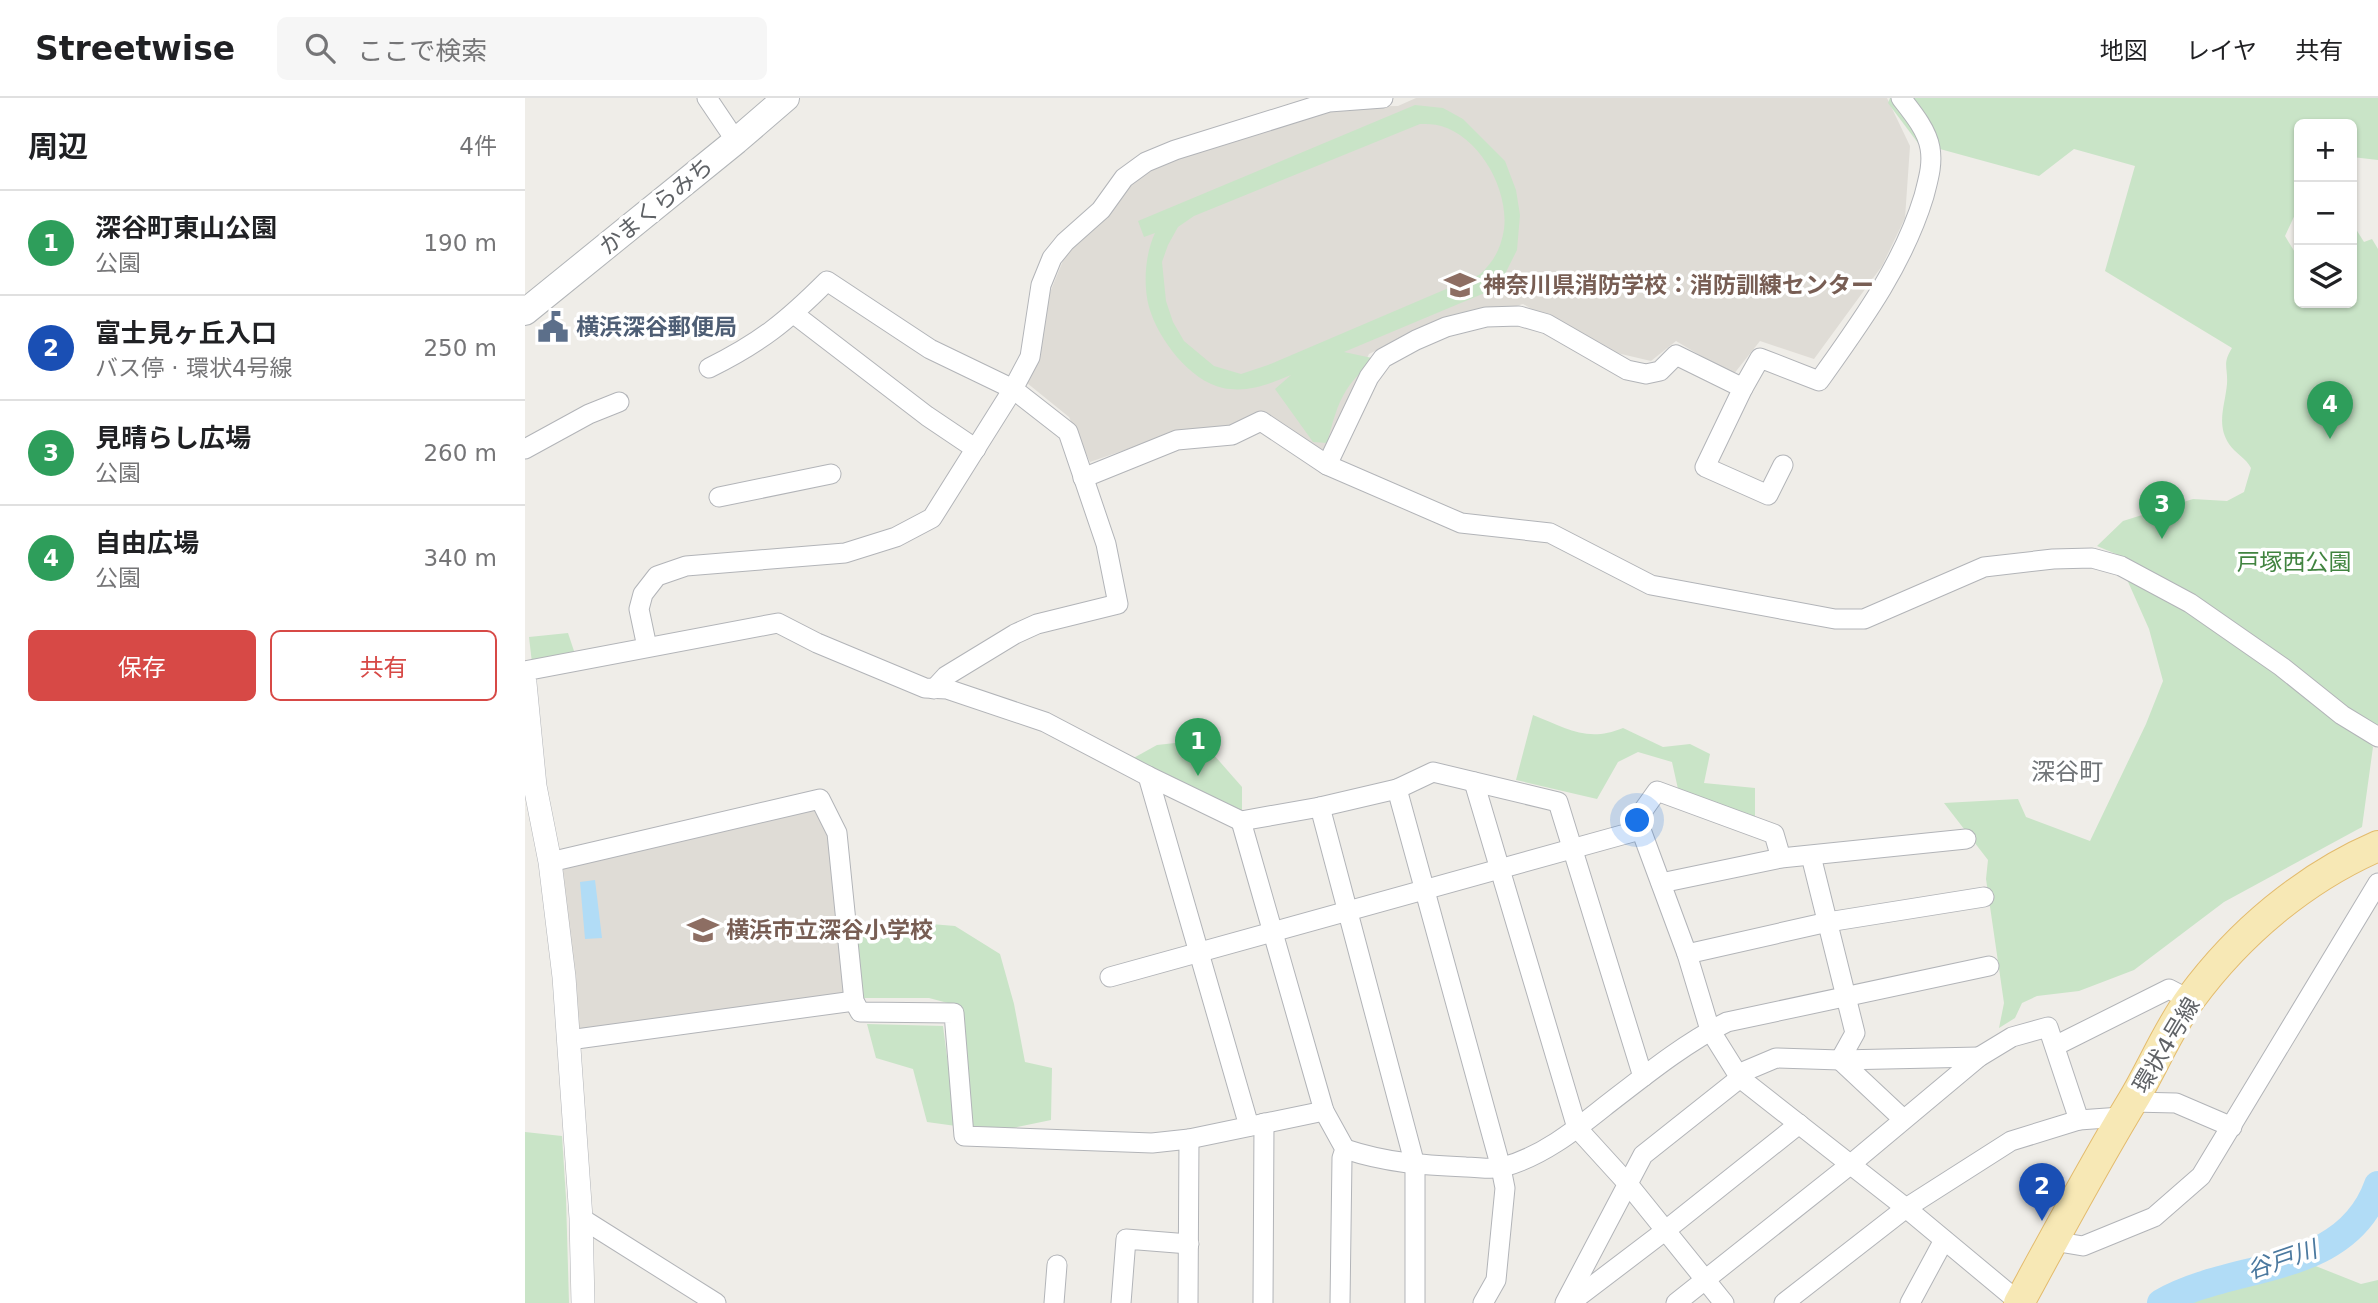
<!DOCTYPE html>
<html lang="ja">
<head>
<meta charset="utf-8">
<style>
	body { margin:0; font-family:"DejaVu Sans","Noto Sans JP",sans-serif; background:#f6f6f6; color:#202124 }
	.controls { position:absolute; right:21px; top:21px; display:grid; overflow:hidden; border-radius:10px; box-shadow:0 2px 5px #0004 }
	.controls button { width:63px; height:63px; display:grid; place-items:center; padding:0; border:0; border-bottom:2px solid #e0e0e0; background:#fff; color:#202124; font:35px sans-serif }
	.you { position:absolute; left:1113px; top:723px; width:24px; height:24px; margin:-18px; border:5px solid #fff; border-radius:50%; background:#1a73e8; box-shadow:0 0 0 10px #1a73e833 }
	.badge { display:grid; place-items:center; width:46px; height:46px; border-radius:50%; background:#d74946; color:#fff; font-size:23px; font-weight:700 }
	.pin { position:absolute; translate:-50% -58px; filter:drop-shadow(0 2px 4px #0008) }
	.pin::after { content:''; position:absolute; top:37px; width:24px; height:21px; background:inherit; clip-path:polygon(0 0,100% 0,50% 100%) }
	.list { margin:0; padding:0; list-style:none }
	h2 { display:flex; justify-content:space-between; align-items:center; height:91px; margin:0; padding:0 28px; font-size:30px }
	h2 small { font-size:23px; font-weight:400; color:#757577 }
	.list li { display:grid; grid-template-columns:46px 1fr auto; gap:21px; align-items:center; box-sizing:border-box; height:105px; padding:0 28px; border-top:2px solid #e0e0e0 }
	.list b { display:block; font-size:26px; white-space:nowrap }
	.list p { margin:0; font-size:23px; white-space:nowrap; color:#757577 }
	.list em { font-size:23px; font-style:normal; color:#757577 }
	.actions { display:flex; gap:14px; padding:21px 28px }
	.actions a { flex:1; padding:16px 0; border:2px solid #d74946; border-radius:10px; text-align:center; font-size:24px; color:#d74946 }
	.actions .main { background:#d74946; color:#fff }
	.icon { flex:none; width:38px; height:38px; fill:none; stroke:currentColor; stroke-width:2; stroke-linecap:round; stroke-linejoin:round }
	.map { position:relative; flex:none; width:1853px; height:1205px; overflow:hidden }
	header { display:flex; align-items:center; gap:42px; box-sizing:border-box; height:98px; padding:0 35px; background:#fff; border-bottom:2px solid #e0e0e0 }
	header strong { font-size:33px }
	nav { display:flex; gap:38px; margin-inline-start:auto; font-size:24px }
	.search { width:490px; height:63px; background:#f6f6f6; display:flex; align-items:center; gap:18px; box-sizing:border-box; padding:0 24px; border-radius:10px; color:#757577; font-size:26px }
	main { display:flex }
	aside { flex:1; background:#fff }
	.map>svg:first-child { display:block }
	.education { fill:#dfdcd6 }
	.green { fill:#c9e4c7; fill-rule:evenodd }
	.water { fill:#b1dcf6 }
	.lines { fill:none; stroke-linecap:round; stroke-linejoin:round }
	.river { stroke:#b1dcf6; stroke-width:28 }
	.minor-casing { stroke:#b2b4b8; stroke-width:21 }
	.tertiary-casing { stroke:#b2b4b8; stroke-width:24 }
	.secondary-casing { stroke:#b2b5b8; stroke-width:28 }
	.primary-casing { stroke:#e3bb6d; stroke-width:32 }
	.minor { stroke:#fff; stroke-width:19 }
	.tertiary { stroke:#fff; stroke-width:23 }
	.secondary { stroke:#fff; stroke-width:26 }
	.primary { stroke:#f7e8b5; stroke-width:30 }
	.labels { text-anchor:middle; stroke-width:7; stroke-linejoin:round; paint-order:stroke }
	.street-label { font-size:23px; fill:#5f6266; stroke:#fff }
	.education-label { font-size:23px; font-weight:bold; fill:#785e54; stroke:#fff; text-anchor:start }
	.service-label { font-size:23px; font-weight:bold; fill:#4e5e75; stroke:#fff; text-anchor:start }
	.park-label { font-size:23px; fill:#418440; stroke:#fff }
	.neighbourhood-label { font-size:24px; fill:#707478; stroke:#fff }
	.water-label { font-size:24px; font-style:italic; fill:#4b799f; stroke:#fff }
</style>
</head>
<body>
<header>
<strong>Streetwise</strong>
<div class="search"><svg class="icon" aria-label="search" viewBox="0 0 24 24"><circle cx="10" cy="10" r="6"/><path d="M15 15l6 6"/></svg>ここで検索</div>
<nav><a>地図</a><a>レイヤ</a><a>共有</a></nav>
</header>
<main>
<aside>
<h2>周辺<small>4件</small></h2>
<ul class="list">
<li><span class="badge" style="background:#2e9e5b">1</span><div><b>深谷町東山公園</b><p>公園</p></div><em>190 m</em></li>
<li><span class="badge" style="background:#1a4fb4">2</span><div><b>富士見ヶ丘入口</b><p>バス停 · 環状4号線</p></div><em>250 m</em></li>
<li><span class="badge" style="background:#2e9e5b">3</span><div><b>見晴らし広場</b><p>公園</p></div><em>260 m</em></li>
<li><span class="badge" style="background:#2e9e5b">4</span><div><b>自由広場</b><p>公園</p></div><em>340 m</em></li>
</ul>
<div class="actions"><a class="main">保存</a><a>共有</a></div>
</aside>
<div class="map">
<svg width="1853" height="1205" viewBox="0 0 1853 1205">
	<rect width="100%" height="100%" fill="#efede8"/>
	<g class="education">
		<path d="M891 0H1362L1385 48 1380 120 1357 168 1289 261 1235 243 1208 277 1151 243 1126 263 1075 251 998 206 868 244 844 256 820 306 803 355 737 316 709 328 652 334 565 364 544 319 502 285 519 209 544 148 612 78 631 68 819 9 873 8Z"/>
		<path d="M286 707 296 715 306 744 321 893 312 899 56 932 50 928 36 768Z"/>
	</g>
	<g class="green">
		<path d="M1365 0H1853V62L1827 59V26H1774V108L1760 138 1774 161V205H1827V131L1829 128 1839 144 1847 141 1853 151V632L1644 483 1591 456 1572 448 1598 423 1668 401 1702 403 1719 394 1726 370C1721 360 1710 355 1704 346 1691 326 1700 308 1702 286 1703 269 1697 266 1707 250L1580 173 1610 68 1549 51 1514 78 1393 45 1363 5Z"/>
		<path d="M890 7 918 10 938 21 980 63 991 92 995 117 992 152 979 178 962 194 819 254 847 260C840 271 829 280 822 291 811 308 807 327 802 345L788 344 750 291 766 277C744 286 723 295 698 290 665 283 633 241 624 209 618 187 620 156 630 135L619 139 613 123ZM895 26C902 26 909 26 916 28 955 39 984 92 979 131 976 151 968 165 954 177L743 267 716 276 689 268 659 243 648 224 641 203 637 164 643 147 653 129 669 118Z"/>
		<path d="M1596 468 1817 617 1848 649 1837 729 1699 804 1609 872 1554 893 1512 898 1497 905 1490 920 1474 930 1479 905 1461 781 1463 762 1419 705 1493 701 1501 719 1565 743 1621 626 1638 583 1624 531Z"/>
		<path d="M43 535 51 559 7 565 4 539Z"/>
		<path d="M1008 617C1041 630 1062 645 1098 630L1138 649 1165 646 1185 656 1179 685 1230 690V720L1153 691 1147 664 1113 654 1093 664 1072 701 991 682Z"/>
		<path d="M659 644 681 648 717 689V717L605 662 632 647Z"/>
		<path d="M394 825 430 828 475 856 489 906 500 964 527 970 526 1022 488 1030 448 1029 434 908 404 900H338L331 839 376 838Z"/>
		<path d="M342 926 418 928 431 1028 402 1024 388 971 351 960Z"/>
		<path d="M0 1034 37 1038 41 1100 44 1205H0Z"/>
		<path d="M1783 1165 1836 1186 1853 1182V1205H1649L1722 1181Z"/>
	</g>
	<path class="water" d="M70 782 77 840 60 841 55 784Z"/>
	<g class="lines">
		<path class="river" d="M1636 1205C1707 1163 1820 1180 1853 1087"/>
		<defs>
			<g id="minor">
				<path d="M182 0 211 43"/>
				<path d="M269 216 402 318 451 351"/>
				<path d="M184 270C235 245 262 223 302 183L405 251 488 291 543 334 581 446 593 506 512 526 490 536 421 578 409 591"/>
				<path d="M1218 290 1180 369 1243 397 1258 367"/>
				<path d="M0 351 64 316 94 304"/>
				<path d="M802 367 844 279 858 260 891 242 921 229 961 219 994 218 1022 226 1102 272 1121 276 1135 273 1151 257 1218 290 1235 260 1294 283C1336 224 1378 167 1399 98 1403 82 1408 67 1405 50 1402 32 1387 14 1376 0"/>
				<path d="M558 380 652 342 707 337 736 323 802 367 936 425 1025 435 1126 487 1310 521H1339L1459 469 1528 461 1567 460 1596 468 1665 505 1757 569 1817 617 1853 639"/>
				<path d="M194 399 306 376"/>
				<path d="M122 549 114 511 118 496 132 478 161 468 320 455 371 439 407 420 488 291 505 259 516 187 527 160 540 144 576 112 599 80 621 64 650 52 804 4 858 0"/>
				<path d="M0 573 253 525 292 545 400 590 422 591 520 624 623 678 716 723 795 709 872 691 908 674 1033 704 1118 979"/>
				<path d="M623 678 724 1028"/>
				<path d="M949 684 1052 1030 1103 1086 1199 1205"/>
				<path d="M872 691 976 1070 980 1090 971 1182 958 1205"/>
				<path d="M795 709 890 1067V1205"/>
				<path d="M716 723 799 1013 820 1051 817 1060 815 1205"/>
				<path d="M1286 758 1330 935 1315 962 1378 1021"/>
				<path d="M1256 760 1249 736 1132 693 1112 721 1162 856 1185 932 1215 980 1381 1110 1494 1204"/>
				<path d="M25 764 295 701 312 735 329 903 335 914 429 915 439 1038 627 1045 664 1041 799 1013"/>
				<path d="M1136 785 1256 760 1441 741"/>
				<path d="M1162 856 1303 824 1459 799"/>
				<path d="M585 879 1115 732"/>
				<path d="M44 942 329 903"/>
				<path d="M1530 948 1644 891 1665 902"/>
				<path d="M1213 976 1251 960 1315 962 1454 959"/>
				<path d="M1607 1004 1651 1005 1707 1029"/>
				<path d="M820 1051C862 1065 897 1067 941 1069 953 1069 968 1072 978 1069 1016 1059 1049 1033 1079 1009 1118 979 1158 946 1202 924L1464 868"/>
				<path d="M56 1120 191 1205"/>
				<path d="M1528 1143 1558 1148 1629 1119 1676 1078 1853 785"/>
				<path d="M529 1205 532 1167"/>
				<path d="M596 1205 601 1141 664 1146"/>
				<path d="M663 1205 664 1041"/>
				<path d="M738 1205 739 1025"/>
				<path d="M1040 1205 1118 1057 1215 980"/>
				<path d="M1045 1205 1141 1132 1274 1026"/>
				<path d="M1151 1205 1326 1066 1454 959 1487 939 1523 929 1554 1022"/>
				<path d="M1259 1205 1381 1110 1486 1043 1554 1022 1596 1019"/>
				<path d="M1385 1205 1419 1142"/>
			</g>
			<path id="tertiary" d="M0 585 10 688 25 764 39 879 56 1120 58 1205"/>
			<path id="secondary" d="M0 214 211 43 261 0"/>
			<path id="primary" d="M1494 1205C1531 1137 1568 1068 1608 1002 1628 969 1643 931 1666 900 1714 835 1779 780 1853 748"/>
		</defs>
		<use href="#minor" class="minor-casing"/>
		<use href="#tertiary" class="tertiary-casing"/>
		<use href="#secondary" class="secondary-casing"/>
		<use href="#primary" class="primary-casing"/>
		<use href="#minor" class="minor"/>
		<use href="#tertiary" class="tertiary"/>
		<use href="#secondary" class="secondary"/>
		<use href="#primary" class="primary"/>
	</g>
	<defs>
		<symbol id="school-bare" viewBox="-9 -9 18 18"><path d="M0-5L7-2L0 1L-7-2ZM-4 1L0 2.5L4 1V4Q0 6-4 4Z" fill="#8d6e63" stroke="#fff" stroke-width="2.5" paint-order="stroke"/></symbol>
		<symbol id="civic-bare" viewBox="-9 -9 18 18"><path d="M-.6-6.5H3V-4.5H.6V-3L4-1V1h2V6H-6V1h2V-1L-.6-3ZM-1.2 2.5V6h2.4V2.5Z" fill="#5c6f8a" stroke="#fff" stroke-width="2.5" paint-order="stroke"/></symbol>
	</defs>
	<g fill-rule="evenodd">
		<use href="#school-bare" x="913" y="165" width="44" height="44"/>
		<use href="#civic-bare" x="6" y="207" width="44" height="44"/>
		<use href="#school-bare" x="156" y="810" width="44" height="44"/>
	</g>
	<g class="labels">
		<g class="street-label">
			<text transform="translate(131 108) rotate(-39)" y="8">かまくらみち</text>
			<text transform="translate(1641 947) rotate(-59)" y="8">環状4号線</text>
		</g>
		<g class="education-label">
			<text x="958" y="195">神奈川県消防学校：消防訓練センター</text>
			<text x="201" y="840">横浜市立深谷小学校</text>
		</g>
		<g class="service-label">
			<text x="51" y="237">横浜深谷郵便局</text>
		</g>
		<g class="park-label">
			<text x="1769" y="472">戸塚西公園</text>
		</g>
		<g class="neighbourhood-label">
			<text x="1542" y="682">深谷町</text>
		</g>
		<g class="water-label">
			<text transform="translate(1757 1162) rotate(-19)" y="8">谷戸川</text>
		</g>
	</g>
</svg>
<div class="controls">
<button>+</button>
<button>−</button>
<button><svg class="icon" aria-label="layers" viewBox="0 0 24 24"><path d="M12 4l9 5-9 5-9-5zM3 14l9 5 9-5"/></svg></button>
</div>
<div class="you"></div>
<div class="pin badge" style="left:673px;top:678px;background:#2e9e5b">1</div>
<div class="pin badge" style="left:1517px;top:1123px;background:#1a4fb4">2</div>
<div class="pin badge" style="left:1637px;top:441px;background:#2e9e5b">3</div>
<div class="pin badge" style="left:1805px;top:341px;background:#2e9e5b">4</div>
</div>
</main>
</body>
</html>
